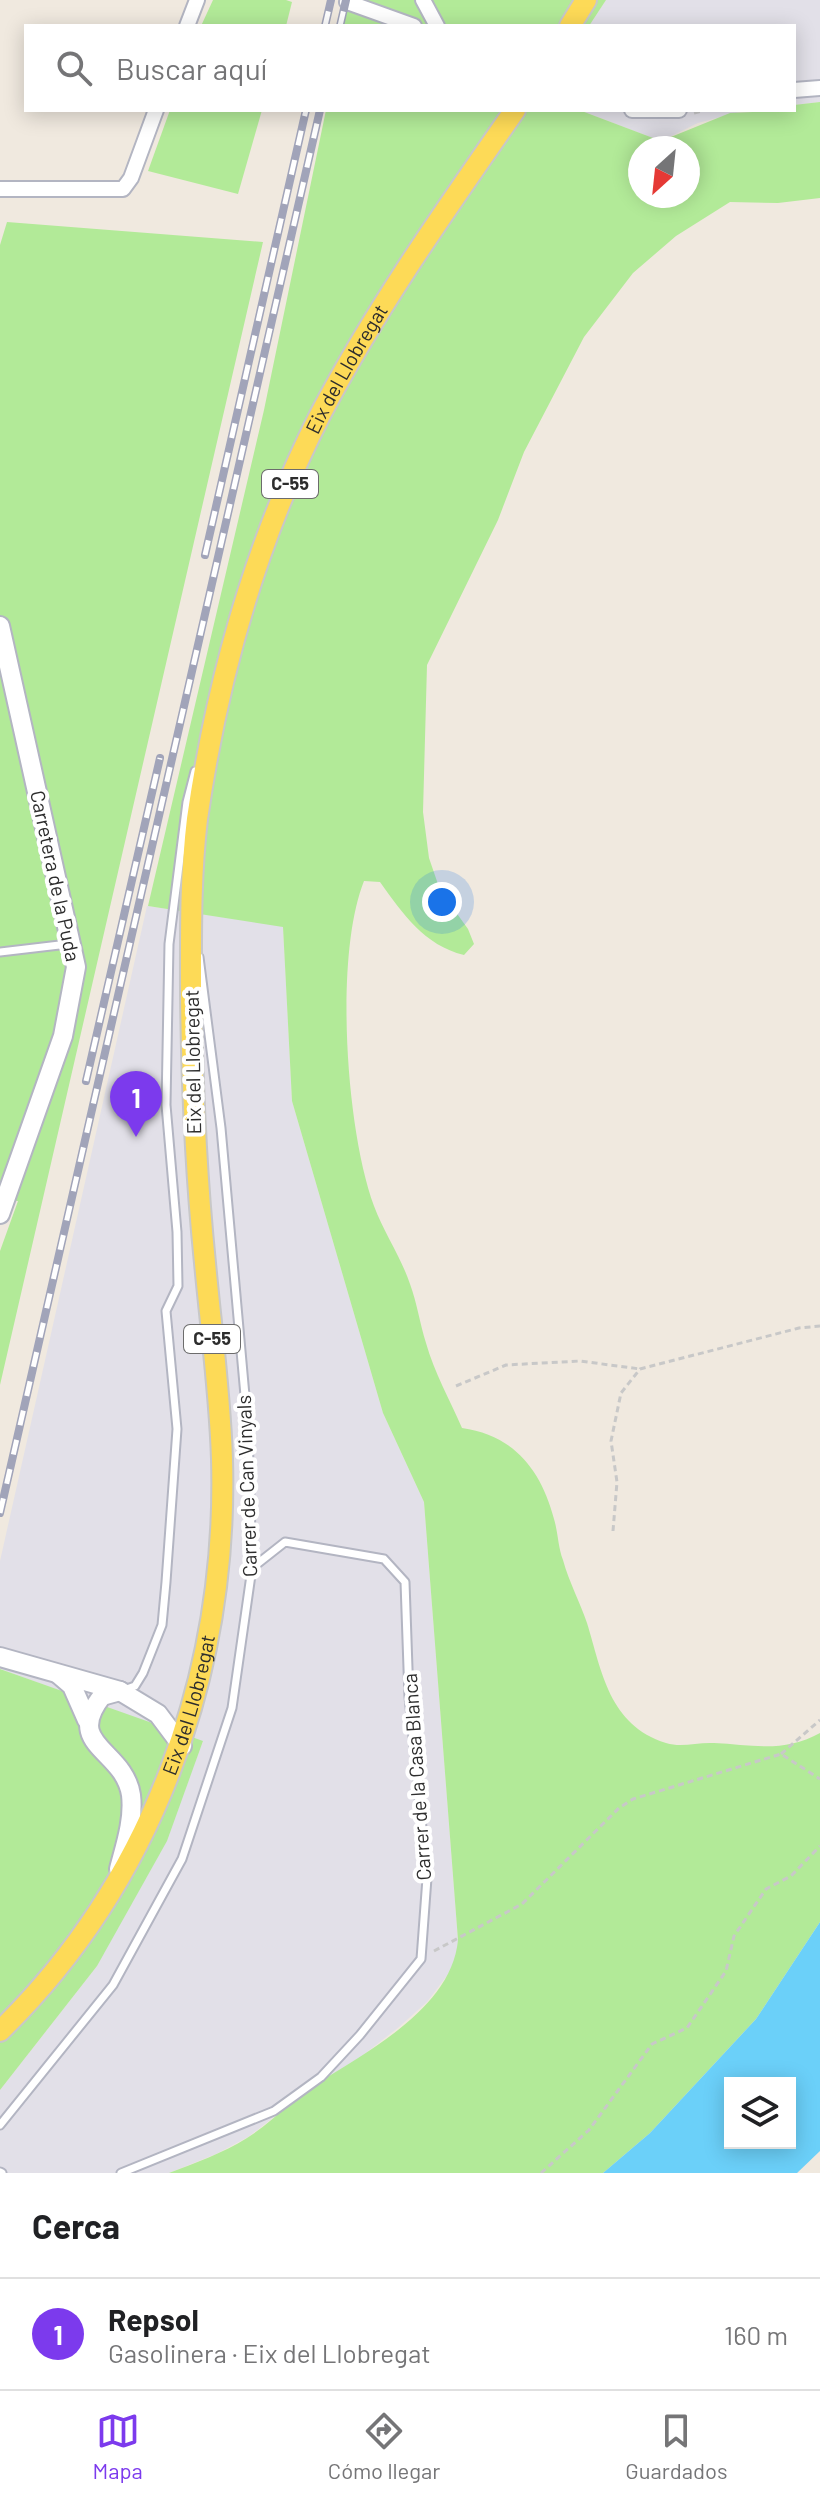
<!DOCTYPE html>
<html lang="es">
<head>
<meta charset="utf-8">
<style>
	body { margin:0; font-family:Barlow,sans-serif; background:#f2f2f2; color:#202124 }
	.controls { position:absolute; right:24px; bottom:24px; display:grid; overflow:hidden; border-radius:0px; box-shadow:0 4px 20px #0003 }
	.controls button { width:72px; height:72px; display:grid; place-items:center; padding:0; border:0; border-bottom:2px solid #e0e0e0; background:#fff; color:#202124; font:40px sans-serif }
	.compass { position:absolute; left:628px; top:136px; width:72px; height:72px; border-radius:50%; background:#fff; box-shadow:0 4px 20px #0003; rotate:207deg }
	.you { position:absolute; left:442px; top:902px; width:28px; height:28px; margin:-20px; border:6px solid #fff; border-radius:50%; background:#1a73e8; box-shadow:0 0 0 12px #1a73e833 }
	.badge { display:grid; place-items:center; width:52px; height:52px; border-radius:50%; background:#7c3aed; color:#fff; font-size:26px; font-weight:700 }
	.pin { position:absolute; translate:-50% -66px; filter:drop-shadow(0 2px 4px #0008) }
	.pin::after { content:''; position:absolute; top:42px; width:28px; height:24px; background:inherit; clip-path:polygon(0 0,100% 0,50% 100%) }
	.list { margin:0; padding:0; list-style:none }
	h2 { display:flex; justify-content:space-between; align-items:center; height:104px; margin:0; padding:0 32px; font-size:34px }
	h2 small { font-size:26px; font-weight:400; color:#757577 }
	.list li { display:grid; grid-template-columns:52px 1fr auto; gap:24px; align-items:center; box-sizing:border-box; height:112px; padding:0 32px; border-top:2px solid #e0e0e0 }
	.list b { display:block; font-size:30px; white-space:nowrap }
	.list p { margin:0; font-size:26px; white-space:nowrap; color:#757577 }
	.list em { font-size:26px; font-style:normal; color:#757577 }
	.icon { flex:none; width:44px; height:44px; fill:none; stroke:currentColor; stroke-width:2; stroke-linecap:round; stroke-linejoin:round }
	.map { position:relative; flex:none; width:820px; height:2173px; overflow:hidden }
	.search { position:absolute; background:#fff; box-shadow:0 4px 20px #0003; left:24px; right:24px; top:24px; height:88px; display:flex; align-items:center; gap:20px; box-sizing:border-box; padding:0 28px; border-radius:0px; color:#757577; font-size:30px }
	.sheet { height:216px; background:#fff }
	nav { display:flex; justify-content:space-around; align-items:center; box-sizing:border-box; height:112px; border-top:2px solid #e0e0e0; background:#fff; font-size:22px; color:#757577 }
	nav a { display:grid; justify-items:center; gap:4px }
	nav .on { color:#7c3aed }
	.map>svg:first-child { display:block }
	.industrial { fill:#e2e0e8 }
	.green { fill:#b2ea98; fill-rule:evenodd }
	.water { fill:#6bd0f9; fill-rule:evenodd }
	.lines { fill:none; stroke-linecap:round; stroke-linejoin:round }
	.lane-casing { stroke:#b3b5c2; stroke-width:11 }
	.street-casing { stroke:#b3b5c2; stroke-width:18 }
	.secondary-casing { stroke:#b3b5c2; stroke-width:22 }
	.primary-casing { stroke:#c8c8c8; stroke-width:24 }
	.path { stroke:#c8c8c8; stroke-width:3; stroke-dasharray:6 4; stroke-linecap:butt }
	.lane { stroke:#fff; stroke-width:7 }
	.street { stroke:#fff; stroke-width:14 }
	.secondary { stroke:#fff; stroke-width:18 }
	.primary { stroke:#fdda57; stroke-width:20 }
	.rail-casing { stroke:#a1a4b9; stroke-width:8 }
	.rail { stroke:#fff; stroke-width:5; stroke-dasharray:15; stroke-linecap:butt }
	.labels { text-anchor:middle; stroke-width:8; stroke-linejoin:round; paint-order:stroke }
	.shield { fill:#fff; stroke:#6c6c6c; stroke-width:2 }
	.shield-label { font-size:18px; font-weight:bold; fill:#2d2d2d }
	.street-label { font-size:20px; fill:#2d2d2d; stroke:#fff }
</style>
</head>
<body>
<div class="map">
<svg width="820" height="2173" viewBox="0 0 820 2173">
	<rect width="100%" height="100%" fill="#f0e9df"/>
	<g class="industrial">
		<path d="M606 0H820V102L794 105V26H589Z"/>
		<path d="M579 110H747L698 123 661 141Z"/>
		<path d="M147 906 283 926 292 1101 383 1413 424 1502 458 1940 457 1957 449 1973 427 2002 399 2027 353 2063 321 2081 248 2137 216 2154 169 2173H0V2090L97 1966 203 1742 0 1669V1561Z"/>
	</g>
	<g class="green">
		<path d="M213 0H286L292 2 286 26H201Z"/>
		<path d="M349 0H606L589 26H343Z"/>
		<path d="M820 102V198L778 203 730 202 676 236 633 273 584 337 524 452 498 520 427 665 423 812 429 858 440 890 468 929 474 944 464 955C424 945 403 914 380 882L364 881C334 956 346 1130 374 1206 384 1233 401 1257 410 1284 417 1303 420 1324 426 1343 434 1372 450 1400 462 1428 513 1435 541 1469 554 1519 558 1532 558 1547 563 1560 569 1582 580 1602 587 1623 602 1672 609 1725 666 1743 682 1748 697 1742 714 1743 754 1745 784 1753 820 1733V1922L756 2019 650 2133 603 2173H169C195 2163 223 2153 247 2138 274 2121 294 2097 321 2081 372 2049 452 2006 458 1940L424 1502 383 1413 292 1101 283 927 148 906 264 410 326 110H579L661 141 730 113 794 110V105ZM640 148H688V196H640Z"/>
		<path d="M170 110H262L238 194 148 171Z"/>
		<path d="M7 222 263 242 0 1385V1251L18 1201 0 1202V245Z"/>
		<path d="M0 1669 203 1741 167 1841 97 1966 0 2090Z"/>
	</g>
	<path class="water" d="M820 1922V2151L797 2173H603L650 2133 756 2019ZM730 2083H790V2143H730Z"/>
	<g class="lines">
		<defs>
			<g id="lane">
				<path d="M0 952 68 944"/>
				<path d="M124 1690 135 1686 143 1673 162 1625 166 1582 177 1429 166 1311 178 1286 177 1232 166 1105 169 944 187 802 195 771"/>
				<path d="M0 2125 113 1985 182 1859 232 1708 252 1568 248 1429 221 1128 199 957"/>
				<path d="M0 2172 2 2173"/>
				<path d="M121 2173 274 2111 321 2077 360 2035 421 1959 427 1878 409 1697 405 1582 384 1559 285 1542 252 1568"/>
			</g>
			<g id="street">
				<path d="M423 0 437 26"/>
				<path d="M347 2 414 26"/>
				<path d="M187 26 197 0"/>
				<path d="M794 90 820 88"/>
				<path d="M632 110H679"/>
				<path d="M0 189H123L131 178 156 110"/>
			</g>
			<g id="secondary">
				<path d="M0 626 76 967 63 1036 0 1214"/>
				<path d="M0 1657 120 1691 158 1714 182 1746"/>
				<path d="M58 1674 72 1686 87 1720"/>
				<path d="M119 1869C125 1846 134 1820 131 1795 124 1749 63 1746 102 1696L120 1691"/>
			</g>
			<g id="primary">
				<path d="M570 26 586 0"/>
				<path id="s1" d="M0 2031C154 1881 228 1671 222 1459 220 1394 211 1328 205 1263 196 1174 192 1085 191 995 191 937 190 877 197 819 217 680 256 541 320 415 376 308 446 209 515 110"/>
			</g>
		</defs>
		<use href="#lane" class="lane-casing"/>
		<use href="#street" class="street-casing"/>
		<use href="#secondary" class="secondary-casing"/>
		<use href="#primary" class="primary-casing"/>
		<g class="path">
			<path d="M694 113 706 110"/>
			<path d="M456 1386 506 1365 580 1361 640 1369"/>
			<path d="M613 1531 617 1482 611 1441 621 1393 640 1369 799 1328 820 1326"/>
			<path d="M781 1754 820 1720"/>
			<path d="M434 1951 522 1904 619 1808 633 1799 781 1754 820 1779"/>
			<path d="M541 2173 589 2130 652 2044 687 2028 726 1971 734 1936 766 1889 791 1876 820 1846"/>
		</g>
		<use href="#lane" class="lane"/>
		<use href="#street" class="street"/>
		<use href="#secondary" class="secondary"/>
		<use href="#primary" class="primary"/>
		<defs>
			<g id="rail">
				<path d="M325 26 331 0"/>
				<path d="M340 26 346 0"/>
				<path d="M205 555 306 110"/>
				<path d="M86 1081 160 758"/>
				<path d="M0 1513 320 110"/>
			</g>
		</defs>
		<use href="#rail" class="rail-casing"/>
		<use href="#rail" class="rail"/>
	</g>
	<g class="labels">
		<g class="shield">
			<rect x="262" y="470" width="56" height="28" rx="6"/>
			<rect x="184" y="1325" width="56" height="28" rx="6"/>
		</g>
		<g class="shield-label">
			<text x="290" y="490">C-55</text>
			<text x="212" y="1345">C-55</text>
		</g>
		<g class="street-label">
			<text dy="7" stroke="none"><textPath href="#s1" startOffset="1750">Eix del Llobregat</textPath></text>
			<text transform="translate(55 876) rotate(78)" y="7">Carretera de la Puda</text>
			<text transform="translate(193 1062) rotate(-91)" y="7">Eix del Llobregat</text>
			<text transform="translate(247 1486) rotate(-92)" y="7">Carrer de Can Vinyals</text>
			<text dy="7" stroke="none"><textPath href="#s1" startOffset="382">Eix del Llobregat</textPath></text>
			<text transform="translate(417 1777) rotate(-94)" y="7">Carrer de la Casa Blanca</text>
		</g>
	</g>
</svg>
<div class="controls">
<button><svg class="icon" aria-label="layers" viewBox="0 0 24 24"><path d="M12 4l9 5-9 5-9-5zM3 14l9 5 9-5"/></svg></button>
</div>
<svg class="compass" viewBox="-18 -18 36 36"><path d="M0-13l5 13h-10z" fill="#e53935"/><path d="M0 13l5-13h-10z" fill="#757577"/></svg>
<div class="you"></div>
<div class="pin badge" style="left:136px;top:1137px">1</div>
<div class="search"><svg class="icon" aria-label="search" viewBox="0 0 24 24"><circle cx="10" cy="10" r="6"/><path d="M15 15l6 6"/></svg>Buscar aquí</div>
</div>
<section class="sheet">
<h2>Cerca<small></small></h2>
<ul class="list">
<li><span class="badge">1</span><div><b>Repsol</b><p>Gasolinera · Eix del Llobregat</p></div><em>160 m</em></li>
</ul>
</section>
<nav>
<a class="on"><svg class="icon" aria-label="map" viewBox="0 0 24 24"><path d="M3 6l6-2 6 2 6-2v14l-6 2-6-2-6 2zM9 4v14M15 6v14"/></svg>Mapa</a>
<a><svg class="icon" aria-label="directions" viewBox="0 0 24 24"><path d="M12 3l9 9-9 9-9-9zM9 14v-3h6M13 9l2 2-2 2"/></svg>Cómo llegar</a>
<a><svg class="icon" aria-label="saved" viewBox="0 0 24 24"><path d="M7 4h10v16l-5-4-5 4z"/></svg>Guardados</a>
</nav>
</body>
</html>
